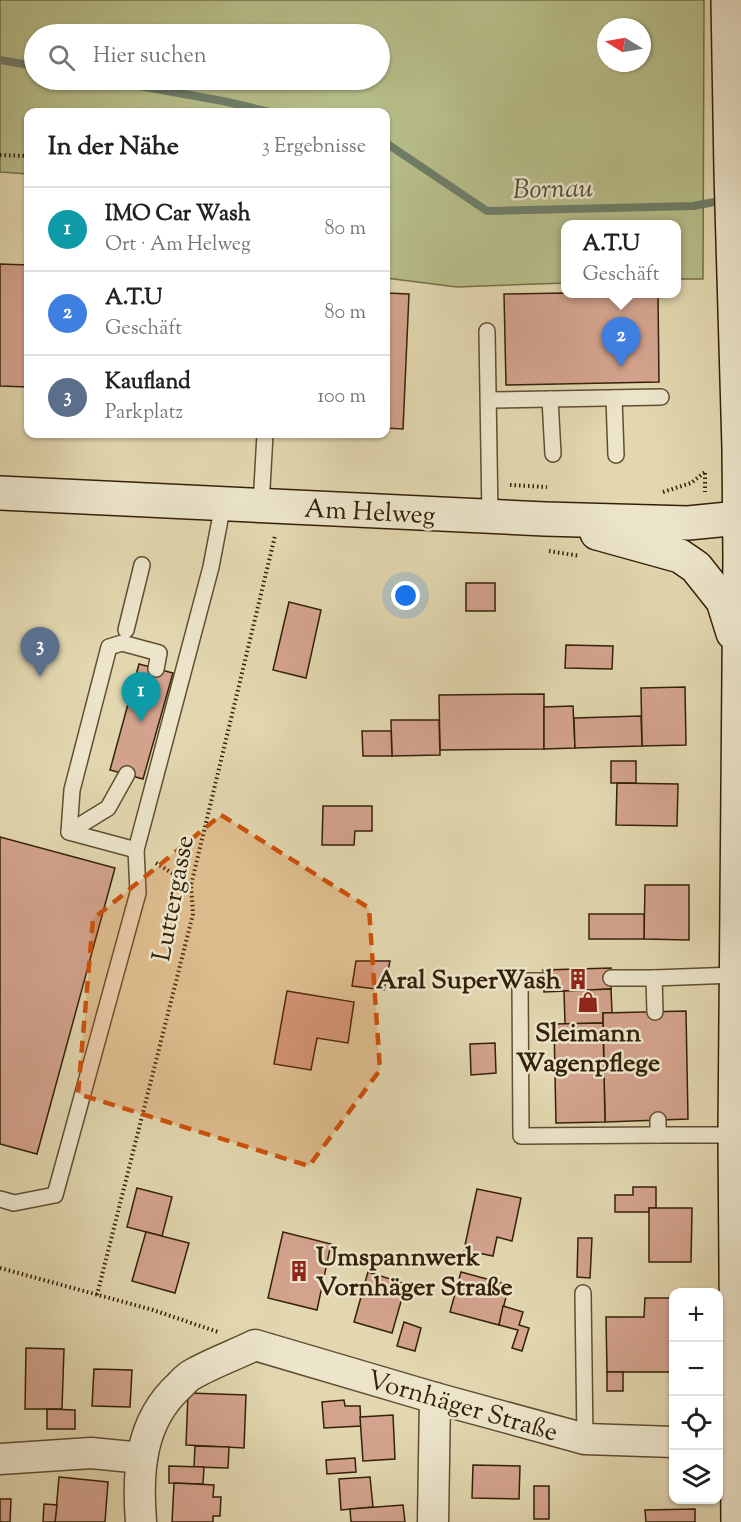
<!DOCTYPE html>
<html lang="de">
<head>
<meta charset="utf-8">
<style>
	body { margin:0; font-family:"Sorts Mill Goudy",serif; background:#f2f2f2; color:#222 }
	.controls { position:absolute; right:18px; bottom:18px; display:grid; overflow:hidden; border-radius:12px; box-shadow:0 2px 4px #0004 }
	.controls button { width:54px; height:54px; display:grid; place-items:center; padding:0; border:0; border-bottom:2px solid #e0e0e0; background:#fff; color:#222; font:30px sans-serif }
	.compass { position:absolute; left:597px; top:18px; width:54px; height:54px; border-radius:50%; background:#fff; box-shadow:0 2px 4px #0004; rotate:281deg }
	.you { position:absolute; left:406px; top:596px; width:21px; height:21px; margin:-15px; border:4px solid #fff; border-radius:50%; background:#1a73e8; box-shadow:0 0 0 9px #1a73e833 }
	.badge { display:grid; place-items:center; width:39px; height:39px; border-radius:50%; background:#8f2418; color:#fff; font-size:20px; font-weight:700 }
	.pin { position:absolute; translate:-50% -50px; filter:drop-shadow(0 2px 3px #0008) }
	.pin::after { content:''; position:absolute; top:32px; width:21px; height:18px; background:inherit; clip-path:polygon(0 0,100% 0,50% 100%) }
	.popup { position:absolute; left:561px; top:220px; width:120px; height:78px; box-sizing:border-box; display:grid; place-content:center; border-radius:12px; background:#fff; filter:drop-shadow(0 2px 4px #0005); font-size:20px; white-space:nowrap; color:#767676 }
	.popup b { font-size:22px; color:#222 }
	.popup::after { content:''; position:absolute; left:50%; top:100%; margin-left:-12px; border:12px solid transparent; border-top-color:#fff }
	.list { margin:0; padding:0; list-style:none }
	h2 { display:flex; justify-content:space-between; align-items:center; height:78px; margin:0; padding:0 24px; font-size:26px }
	h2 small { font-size:20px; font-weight:400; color:#767676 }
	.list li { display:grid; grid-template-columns:39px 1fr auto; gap:18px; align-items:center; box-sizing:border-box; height:84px; padding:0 24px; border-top:2px solid #e0e0e0 }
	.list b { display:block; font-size:22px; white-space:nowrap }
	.list p { margin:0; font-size:20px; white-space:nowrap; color:#767676 }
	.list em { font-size:20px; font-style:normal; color:#767676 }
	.icon { flex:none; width:33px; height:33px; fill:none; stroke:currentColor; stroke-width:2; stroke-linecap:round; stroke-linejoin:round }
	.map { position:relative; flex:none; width:741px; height:1522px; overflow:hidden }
	.search { position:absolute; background:#fff; box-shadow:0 2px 4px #0004; left:24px; top:24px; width:366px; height:66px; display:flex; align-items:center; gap:15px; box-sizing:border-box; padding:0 21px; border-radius:33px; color:#767676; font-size:22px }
	.panel { position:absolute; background:#fff; box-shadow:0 2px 4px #0004; left:24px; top:108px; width:366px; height:330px; border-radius:12px }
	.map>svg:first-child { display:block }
	.green { fill:#b6bd88; stroke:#756f48; stroke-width:1.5; fill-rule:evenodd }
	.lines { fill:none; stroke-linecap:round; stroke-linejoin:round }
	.stream { stroke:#6e7d68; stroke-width:8 }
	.building { fill:#d4a38e; stroke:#342108; stroke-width:1.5 }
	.lane-casing { stroke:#604e32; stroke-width:18 }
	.street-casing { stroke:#604e32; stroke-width:33 }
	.secondary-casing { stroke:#342108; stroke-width:36 }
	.path { stroke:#342108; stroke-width:4; stroke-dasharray:1.5 3; stroke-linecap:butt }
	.lane { stroke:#ece5cb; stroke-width:15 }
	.street { stroke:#ece5cb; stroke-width:30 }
	.secondary { stroke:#ece5cb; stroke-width:33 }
	.marked { fill:#cd510b; fill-opacity:0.2; stroke:#cd510b; stroke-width:4.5; stroke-dasharray:12 8; stroke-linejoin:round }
	.labels { text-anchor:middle; stroke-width:5; stroke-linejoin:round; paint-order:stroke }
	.street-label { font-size:26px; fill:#342108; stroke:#ece5cb }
	.poi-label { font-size:26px; font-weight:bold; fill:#342108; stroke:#ece5cb; text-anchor:end }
	.water-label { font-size:27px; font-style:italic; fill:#514f38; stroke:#ece5cb }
</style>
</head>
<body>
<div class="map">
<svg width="741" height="1522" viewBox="0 0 741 1522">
	<rect width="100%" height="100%" fill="#e2d7af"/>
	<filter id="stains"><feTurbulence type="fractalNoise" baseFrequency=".00333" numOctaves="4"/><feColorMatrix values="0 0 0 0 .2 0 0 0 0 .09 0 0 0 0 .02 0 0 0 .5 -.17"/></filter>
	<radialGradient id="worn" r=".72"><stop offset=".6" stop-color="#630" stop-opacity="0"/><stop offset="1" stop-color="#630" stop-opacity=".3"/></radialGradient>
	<path class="green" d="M0 0H704L703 279H677L676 224H566L565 283 457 287 386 278V112H28V174L0 172ZM606 27H642V63H606ZM34 34H380V80H34Z"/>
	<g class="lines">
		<g class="stream">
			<path d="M0 60 34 66"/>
			<path d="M106 80 223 101 270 112"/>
			<path d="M386 143 487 211 693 206 725 200"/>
		</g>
	</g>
	<g class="building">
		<path d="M0 264 28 265V387L0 386Z"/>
		<path d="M386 293 409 294 403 429 386 428Z"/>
		<path d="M566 293 658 294 659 382 506 385 504 294Z"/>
		<rect x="466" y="583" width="29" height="28"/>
		<path d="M289 602 321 610 306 678 273 670Z"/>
		<path d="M566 645 613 646 612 669 565 668Z"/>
		<path d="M139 664 173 673 143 779 110 770Z"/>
		<path d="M685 687 686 745 642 746 641 688Z"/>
		<path d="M544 694V749L440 750 439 695Z"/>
		<path d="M573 706 575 748 544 749V707Z"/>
		<path d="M641 716 642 746 575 748 574 718Z"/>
		<path d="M391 720H439L440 755 392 756Z"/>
		<path d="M362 731H391L392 756H363Z"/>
		<rect x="611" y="761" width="25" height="22"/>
		<path d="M617 783 678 784 677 826 616 825Z"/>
		<path d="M323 806H372V831H355L354 845H322Z"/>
		<path d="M0 837 115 868 37 1154 0 1144Z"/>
		<path d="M645 885H689V940L644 939Z"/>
		<rect x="589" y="914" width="55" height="25"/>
		<path d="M356 961H390L384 990 352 986Z"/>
		<path d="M611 968V989L544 992 543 970Z"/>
		<path d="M611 989 612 1013H603V1023L565 1024 564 991Z"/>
		<path d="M287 991 354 1002 348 1043 317 1038 311 1070 274 1064Z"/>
		<path d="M686 1011 688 1119 605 1122 603 1013Z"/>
		<path d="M603 1023 605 1122 556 1123 554 1024Z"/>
		<path d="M495 1043 496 1073 471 1075 470 1044Z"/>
		<path d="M633 1187H656V1208H649V1212H615V1195H633Z"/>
		<path d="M137 1188 172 1197 162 1236 127 1227Z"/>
		<path d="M477 1189 521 1198 512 1241 497 1237 493 1256 464 1250Z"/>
		<path d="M649 1208H692L691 1262H649Z"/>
		<path d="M146 1232 189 1243 175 1293 132 1281Z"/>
		<path d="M283 1232 331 1244 317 1310 268 1298Z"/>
		<path d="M578 1238H592L590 1278 577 1277Z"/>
		<path d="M368 1272 406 1284 392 1333 354 1322Z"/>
		<path d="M461 1272 509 1285 499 1325 450 1312Z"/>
		<path d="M645 1298H671L672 1315H674V1372H607L606 1317H644Z"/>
		<path d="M503 1306 523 1312 519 1325 529 1328 522 1351 512 1348 518 1330 499 1325Z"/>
		<path d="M404 1322 421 1328 415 1351 397 1346Z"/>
		<path d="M26 1348 64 1349 62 1409H25Z"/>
		<path d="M94 1369 132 1370 130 1407 92 1406Z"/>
		<rect x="607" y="1372" width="16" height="19"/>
		<path d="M188 1393 246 1395 244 1448 186 1445Z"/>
		<path d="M344 1400 345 1406H360L361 1426 324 1428 322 1402Z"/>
		<path d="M47 1409 75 1410V1429H47Z"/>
		<path d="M393 1415 395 1459 363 1461 360 1417Z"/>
		<path d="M195 1446 229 1447 228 1468 194 1467Z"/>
		<path d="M355 1458 356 1472 327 1474 326 1460Z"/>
		<path d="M473 1465 520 1466 519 1499 472 1498Z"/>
		<path d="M169 1466 204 1467 203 1484 169 1483Z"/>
		<path d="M59 1477 108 1482 105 1522H55Z"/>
		<path d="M370 1477 373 1507 341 1510 339 1479Z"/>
		<path d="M174 1483 214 1485 213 1497H221L220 1516H213V1522H172Z"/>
		<rect x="534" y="1486" width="15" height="33"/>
		<path d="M0 1499H11L10 1522H0Z"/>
		<path d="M44 1504 57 1505 55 1522H43Z"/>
		<path d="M403 1505 405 1522H351L350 1509Z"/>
		<path d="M695 1509V1522H646L645 1510Z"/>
	</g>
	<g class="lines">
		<defs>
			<g id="lane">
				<path d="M487 331 490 516"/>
				<path d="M614 398 616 455"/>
				<path d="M550 399 553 454"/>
				<path d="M489 400 661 397"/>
				<path d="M261 506 265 434"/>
				<path d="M126 630 142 565"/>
				<path d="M127 774 108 808 69 832 72 790 109 647 122 643 159 653 156 669"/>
				<path d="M69 832 136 850 211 567 223 504"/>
				<path d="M611 978H654"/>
				<path d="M544 981H520L521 1136 658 1135"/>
				<path d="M655 1012 654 978 735 975"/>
				<path d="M658 1120V1135H735"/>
				<path d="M0 1199 14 1203 55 1195 138 893 136 850"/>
				<path d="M583 1293 585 1439"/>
			</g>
			<g id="street">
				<path d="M0 1459 91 1453 142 1458"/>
				<path d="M141 1522C137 1472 140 1422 179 1386 183 1382 187 1377 193 1374 212 1363 235 1355 255 1345L435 1398 585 1439 674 1442"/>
				<path d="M433 1522 435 1398"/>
			</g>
			<g id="secondary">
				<path d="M728 0 731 172 739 448 740 557 735 1135 738 1522"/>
				<path d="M0 493 545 519 688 523 739 518"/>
				<path d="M597 533 680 556 696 567 723 601 733 633"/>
			</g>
		</defs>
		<use href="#lane" class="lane-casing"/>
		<use href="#street" class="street-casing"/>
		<use href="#secondary" class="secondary-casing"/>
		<g class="path">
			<path d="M0 155 28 156"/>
			<path d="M705 473V492"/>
			<path d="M510 485 547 487"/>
			<path d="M663 492 691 483 705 472"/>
			<path d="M549 551 580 556"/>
			<path d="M156 863 191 885"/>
			<path d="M0 1268 153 1310 218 1332"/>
			<path d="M97 1295 193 914 191 885 275 536"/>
		</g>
		<use href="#lane" class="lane"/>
		<use href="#street" class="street"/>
		<use href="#secondary" class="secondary"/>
	</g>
	<path class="marked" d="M221 815 369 908 380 1070 309 1166 78 1094 93 919Z"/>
	<defs>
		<symbol id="building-bare" viewBox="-9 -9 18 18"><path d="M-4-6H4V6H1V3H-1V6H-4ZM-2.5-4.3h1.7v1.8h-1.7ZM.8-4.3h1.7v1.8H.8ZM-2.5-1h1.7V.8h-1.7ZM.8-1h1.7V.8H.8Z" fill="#8f2418" stroke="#ece5cb" stroke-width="2.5" paint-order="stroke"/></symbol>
		<symbol id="shop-bare" viewBox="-9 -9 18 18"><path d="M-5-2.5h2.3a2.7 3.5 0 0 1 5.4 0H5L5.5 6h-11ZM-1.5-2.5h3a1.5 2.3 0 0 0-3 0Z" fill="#8f2418" stroke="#ece5cb" stroke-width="2.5" paint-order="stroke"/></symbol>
	</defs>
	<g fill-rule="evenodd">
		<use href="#building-bare" x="563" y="964" width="30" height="30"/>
		<use href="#shop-bare" x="573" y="987" width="30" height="30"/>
		<use href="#building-bare" x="284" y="1256" width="30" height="30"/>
	</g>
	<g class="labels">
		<g class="street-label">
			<text transform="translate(370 511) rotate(3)" y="9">Am Helweg</text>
			<text transform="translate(172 898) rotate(-79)" y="9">Luttergasse</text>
			<text transform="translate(463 1405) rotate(16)" y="9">Vornhäger Straße</text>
		</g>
		<g class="poi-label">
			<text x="561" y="988">Aral SuperWash</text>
			<text x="588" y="1041" text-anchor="middle">Sleimann<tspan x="588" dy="30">Wagenpflege</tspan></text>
			<text x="316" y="1265" text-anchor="start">Umspannwerk<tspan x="316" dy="30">Vornhäger Straße</tspan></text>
		</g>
		<g class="water-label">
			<text transform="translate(553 188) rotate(-1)" y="9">Bornau</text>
		</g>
	</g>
	<rect width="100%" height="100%" filter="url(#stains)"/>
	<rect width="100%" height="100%" fill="url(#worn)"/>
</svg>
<div class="controls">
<button>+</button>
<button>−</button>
<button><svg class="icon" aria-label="locate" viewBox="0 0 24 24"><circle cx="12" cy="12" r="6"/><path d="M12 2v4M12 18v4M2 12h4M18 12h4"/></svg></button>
<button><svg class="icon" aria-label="layers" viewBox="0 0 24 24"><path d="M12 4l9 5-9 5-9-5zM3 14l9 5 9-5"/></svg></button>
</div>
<svg class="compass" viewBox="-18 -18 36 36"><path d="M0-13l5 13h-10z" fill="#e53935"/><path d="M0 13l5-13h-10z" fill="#767676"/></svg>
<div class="you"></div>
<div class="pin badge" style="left:141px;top:722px;background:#0f9aa8">1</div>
<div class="pin badge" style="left:621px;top:367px;background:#3f7fe0">2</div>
<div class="popup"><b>A.T.U</b>Geschäft</div>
<div class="pin badge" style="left:40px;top:677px;background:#5c6f8a">3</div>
<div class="search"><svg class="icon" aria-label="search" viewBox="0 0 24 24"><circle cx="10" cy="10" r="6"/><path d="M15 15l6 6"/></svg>Hier suchen</div>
<section class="panel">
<h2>In der Nähe<small>3 Ergebnisse</small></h2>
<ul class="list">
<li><span class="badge" style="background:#0f9aa8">1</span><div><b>IMO Car Wash</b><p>Ort · Am Helweg</p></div><em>80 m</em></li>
<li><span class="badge" style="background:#3f7fe0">2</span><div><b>A.T.U</b><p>Geschäft</p></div><em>80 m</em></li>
<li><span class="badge" style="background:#5c6f8a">3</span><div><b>Kaufland</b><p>Parkplatz</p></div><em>100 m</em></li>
</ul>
</section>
</div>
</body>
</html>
